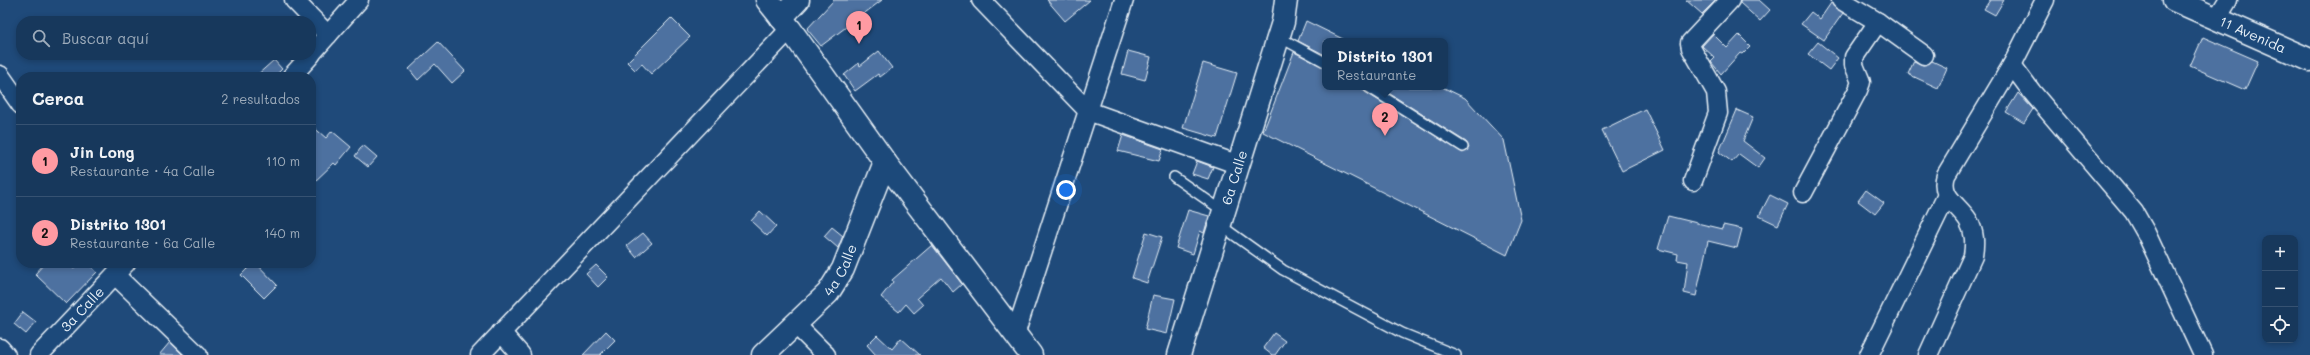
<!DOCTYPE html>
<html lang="es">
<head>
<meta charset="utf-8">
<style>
	body { margin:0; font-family:Mali,sans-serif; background:#203f62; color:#f1f3f6 }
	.controls { position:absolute; right:12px; bottom:12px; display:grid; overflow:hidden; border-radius:8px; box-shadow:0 2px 6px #0003 }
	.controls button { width:36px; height:36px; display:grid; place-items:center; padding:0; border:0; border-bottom:1px solid #365272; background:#17385c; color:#f1f3f6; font:20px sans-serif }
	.you { position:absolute; left:1066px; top:190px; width:14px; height:14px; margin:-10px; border:3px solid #fff; border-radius:50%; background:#1a73e8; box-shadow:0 0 0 6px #1a73e833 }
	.badge { display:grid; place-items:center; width:26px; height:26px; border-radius:50%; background:#ff9aa2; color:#111; font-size:13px; font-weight:700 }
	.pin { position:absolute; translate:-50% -33px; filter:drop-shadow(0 1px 2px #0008) }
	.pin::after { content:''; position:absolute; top:21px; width:14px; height:12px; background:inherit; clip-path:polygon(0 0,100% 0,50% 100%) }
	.popup { position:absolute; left:1322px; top:38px; width:126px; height:52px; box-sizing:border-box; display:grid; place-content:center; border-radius:8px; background:#17385c; filter:drop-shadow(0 1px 3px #0005); font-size:13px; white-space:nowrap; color:#9eacbb }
	.popup b { font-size:15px; color:#f1f3f6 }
	.popup::after { content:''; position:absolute; left:50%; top:100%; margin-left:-8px; border:8px solid transparent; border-top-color:#17385c }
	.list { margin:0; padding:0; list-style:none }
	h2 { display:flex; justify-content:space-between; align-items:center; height:52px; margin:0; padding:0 16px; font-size:17px }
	h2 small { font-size:13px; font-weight:400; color:#9eacbb }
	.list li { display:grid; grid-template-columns:26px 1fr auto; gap:12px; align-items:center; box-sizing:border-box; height:72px; padding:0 16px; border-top:1px solid #365272 }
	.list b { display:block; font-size:15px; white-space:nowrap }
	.list p { margin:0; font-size:13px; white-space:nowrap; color:#9eacbb }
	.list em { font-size:13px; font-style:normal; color:#9eacbb }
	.icon { flex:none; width:22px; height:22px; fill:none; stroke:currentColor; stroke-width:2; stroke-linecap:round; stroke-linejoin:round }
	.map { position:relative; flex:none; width:2310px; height:355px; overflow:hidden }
	.search { position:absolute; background:#17385c; box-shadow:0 2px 6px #0003; left:16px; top:16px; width:300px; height:44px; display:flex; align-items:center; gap:10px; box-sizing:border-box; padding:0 14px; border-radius:16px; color:#9eacbb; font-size:15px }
	.panel { position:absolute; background:#17385c; box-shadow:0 2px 6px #0003; left:16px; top:72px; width:300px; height:196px; border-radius:16px }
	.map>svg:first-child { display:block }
	.building { fill:#4e71a0; stroke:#e8f1f8 }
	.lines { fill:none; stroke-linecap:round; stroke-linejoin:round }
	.service-casing { stroke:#e8f1f8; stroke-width:12 }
	.minor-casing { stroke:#e8f1f8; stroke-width:21 }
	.tertiary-casing { stroke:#e8f1f8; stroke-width:25 }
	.secondary-casing { stroke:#e8f1f8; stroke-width:25 }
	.service { stroke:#1f4a7a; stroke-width:9 }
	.minor { stroke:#1f4a7a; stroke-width:18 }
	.tertiary { stroke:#1f4a7a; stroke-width:22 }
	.secondary { stroke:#1f4a7a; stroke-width:22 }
	.labels { text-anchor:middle; stroke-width:4; stroke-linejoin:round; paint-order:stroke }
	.street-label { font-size:14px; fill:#e8f1f8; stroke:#1f4a7a }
</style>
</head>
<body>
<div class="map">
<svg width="2310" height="355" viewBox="0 0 2310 355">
	<rect width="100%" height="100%" fill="#1f4a7a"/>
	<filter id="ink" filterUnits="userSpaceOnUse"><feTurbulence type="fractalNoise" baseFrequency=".025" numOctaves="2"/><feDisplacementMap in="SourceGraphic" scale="8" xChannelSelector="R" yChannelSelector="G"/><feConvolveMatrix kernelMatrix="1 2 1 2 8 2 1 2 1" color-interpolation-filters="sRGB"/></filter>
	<g filter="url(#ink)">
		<g class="building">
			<path d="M834 0H882L821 46 807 29Z"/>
			<path d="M1047 0H1090L1065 21Z"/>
			<path d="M1686 0H1716L1702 14Z"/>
			<path d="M1740 0H1759L1770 10 1760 21 1740 3Z"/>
			<path d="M1990 0H2004L1995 15 1984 9Z"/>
			<path d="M1831 3 1843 13 1824 40 1801 24 1811 12 1820 19Z"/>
			<path d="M671 18 690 37 651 74 642 64 635 70 627 62Z"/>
			<path d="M1306 21 1347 41H1325V55L1298 41Z"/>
			<path d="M1713 34 1727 48 1739 35 1750 46 1742 54 1740 53 1721 74 1711 62 1715 58 1702 46Z"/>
			<path d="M2203 37 2258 61 2245 90 2190 66Z"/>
			<path d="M438 42 465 71 452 83 435 64 418 80 409 69Z"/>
			<path d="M1818 42 1838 58 1829 70 1808 54Z"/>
			<path d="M879 51 892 68 880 77 878 74 855 91 844 75 859 63 860 66Z"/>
			<path d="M1128 51 1151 57 1145 80 1122 74Z"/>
			<path d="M1294 52 1325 68V87H1362L1365 92 1463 153 1469 148 1466 142 1379 87H1442L1465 98 1504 140 1521 220 1507 255 1263 132Z"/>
			<path d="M274 60 282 69 274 77H255Z"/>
			<path d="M1914 61 1923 65 1932 61 1947 68 1938 88 1908 74Z"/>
			<path d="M1203 63 1237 73 1217 138 1183 128Z"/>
			<path d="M2018 93 2033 109 2024 123 2006 112Z"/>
			<path d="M1645 109 1665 150 1622 171 1602 130Z"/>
			<path d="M1737 110 1753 117 1743 141 1765 158 1758 168 1739 154 1732 162 1719 152Z"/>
			<path d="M311 125 326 138 332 131 351 147 336 165 334 163 311 185Z"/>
			<path d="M1123 135 1163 149 1159 161 1118 151Z"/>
			<path d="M363 145 377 157 368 167 355 156Z"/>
			<path d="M1197 161 1213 167 1208 179 1192 174Z"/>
			<path d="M1866 190 1884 203 1875 214 1858 201Z"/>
			<path d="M1770 195 1788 204 1778 225 1759 216Z"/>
			<path d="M1188 210 1209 216 1204 233 1200 231 1193 254 1176 248Z"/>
			<path d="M760 211 776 226 767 236 751 221Z"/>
			<path d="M1668 216 1722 229 1723 225 1742 229 1737 248 1708 241 1696 296 1684 293 1688 262 1677 260 1678 254 1658 249Z"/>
			<path d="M832 227 843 236 838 248 824 236Z"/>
			<path d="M1146 232 1162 237 1147 283 1132 278Z"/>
			<path d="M643 233 652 243 636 257 627 246Z"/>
			<path d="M932 245 962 284 953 292 941 277 917 298 923 305 914 313 906 304 899 312 881 297 893 282 892 280Z"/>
			<path d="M45 263H67L74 269 79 263H87L97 272 66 304 35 274Z"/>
			<path d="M253 263H256L277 285 264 298 241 275Z"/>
			<path d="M596 265 608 277 598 287 586 274Z"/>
			<path d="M1153 295 1175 299 1167 334 1145 329Z"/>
			<path d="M23 312 36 322 26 334 14 324Z"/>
			<path d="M606 331 615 340 600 355H583Z"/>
			<path d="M1274 333 1285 341 1275 355H1272L1263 348Z"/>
			<path d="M877 335 892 349 901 338 920 355H876L867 345Z"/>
			<path d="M170 342 183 355H159Z"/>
		</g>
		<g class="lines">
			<defs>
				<g id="service">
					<path d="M1279 37 1325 62"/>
					<path d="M1368 87 1463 147"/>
					<path d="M1174 177 1223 211"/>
					<path d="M1220 225 1283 270 1402 333 1456 355"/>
				</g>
				<g id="minor">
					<path d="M294 0 328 35"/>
					<path d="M981 0 1088 111 1239 165"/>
					<path d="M1841 0 1878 22 1924 55"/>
					<path d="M2217 18 2228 0"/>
					<path d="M311 54 359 0"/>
					<path d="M2012 65 2032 92 2134 212 2146 233 2203 355"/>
					<path d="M0 75 21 105"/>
					<path d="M291 77 311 55"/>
					<path d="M1693 181 1718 113 1716 92 1691 48 1690 43 1730 0"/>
					<path d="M1803 193 1858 90 1861 82 1854 65V57L1878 22"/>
					<path d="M115 275 198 355"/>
					<path d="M796 325 826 355"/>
					<path d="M501 332 521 355"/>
					<path d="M1015 335 1124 0"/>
					<path d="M0 348 6 355"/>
					<path id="s1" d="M39 355 126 263"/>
					<path d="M480 355 790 29"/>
					<path d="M1869 355 1947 195"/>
					<path d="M1928 355 1973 256C1975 243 1975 232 1968 220 1958 204 1939 197 1946 175L2012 65 2045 0"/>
				</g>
				<g id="tertiary">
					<path d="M767 0 790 29 885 162 1031 355"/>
					<path id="s2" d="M2174 0 2310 60"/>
					<path d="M781 18 798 0"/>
					<path id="s3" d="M763 355 828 293 843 269 885 162"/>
				</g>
				<g id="secondary">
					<path id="s4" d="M1179 355 1283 22 1286 0"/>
				</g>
			</defs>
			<use href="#service" class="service-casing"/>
			<use href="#minor" class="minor-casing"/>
			<use href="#tertiary" class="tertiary-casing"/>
			<use href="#secondary" class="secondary-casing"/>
			<use href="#service" class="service"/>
			<use href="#minor" class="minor"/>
			<use href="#tertiary" class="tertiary"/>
			<use href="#secondary" class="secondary"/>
		</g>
	</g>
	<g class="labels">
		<g class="street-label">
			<text dy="5" stroke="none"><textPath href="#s2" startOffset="86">11 Avenida</textPath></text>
			<text dy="5" stroke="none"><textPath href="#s4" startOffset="186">6a Calle</textPath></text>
			<text dy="5" stroke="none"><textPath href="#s3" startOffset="116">4a Calle</textPath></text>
			<text dy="5" stroke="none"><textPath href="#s1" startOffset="63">3a Calle</textPath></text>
		</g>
	</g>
</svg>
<div class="controls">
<button>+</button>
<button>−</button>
<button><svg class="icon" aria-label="locate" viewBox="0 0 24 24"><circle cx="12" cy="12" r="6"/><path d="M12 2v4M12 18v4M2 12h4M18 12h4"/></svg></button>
</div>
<div class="you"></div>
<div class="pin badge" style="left:859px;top:44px">1</div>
<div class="pin badge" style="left:1385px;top:136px">2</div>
<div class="popup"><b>Distrito 1301</b>Restaurante</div>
<div class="search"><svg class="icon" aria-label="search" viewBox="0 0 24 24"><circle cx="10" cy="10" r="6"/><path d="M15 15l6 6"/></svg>Buscar aquí</div>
<section class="panel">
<h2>Cerca<small>2 resultados</small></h2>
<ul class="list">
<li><span class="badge">1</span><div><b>Jin Long</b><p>Restaurante · 4a Calle</p></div><em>110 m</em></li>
<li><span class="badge">2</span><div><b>Distrito 1301</b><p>Restaurante · 6a Calle</p></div><em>140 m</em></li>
</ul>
</section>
</div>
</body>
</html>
